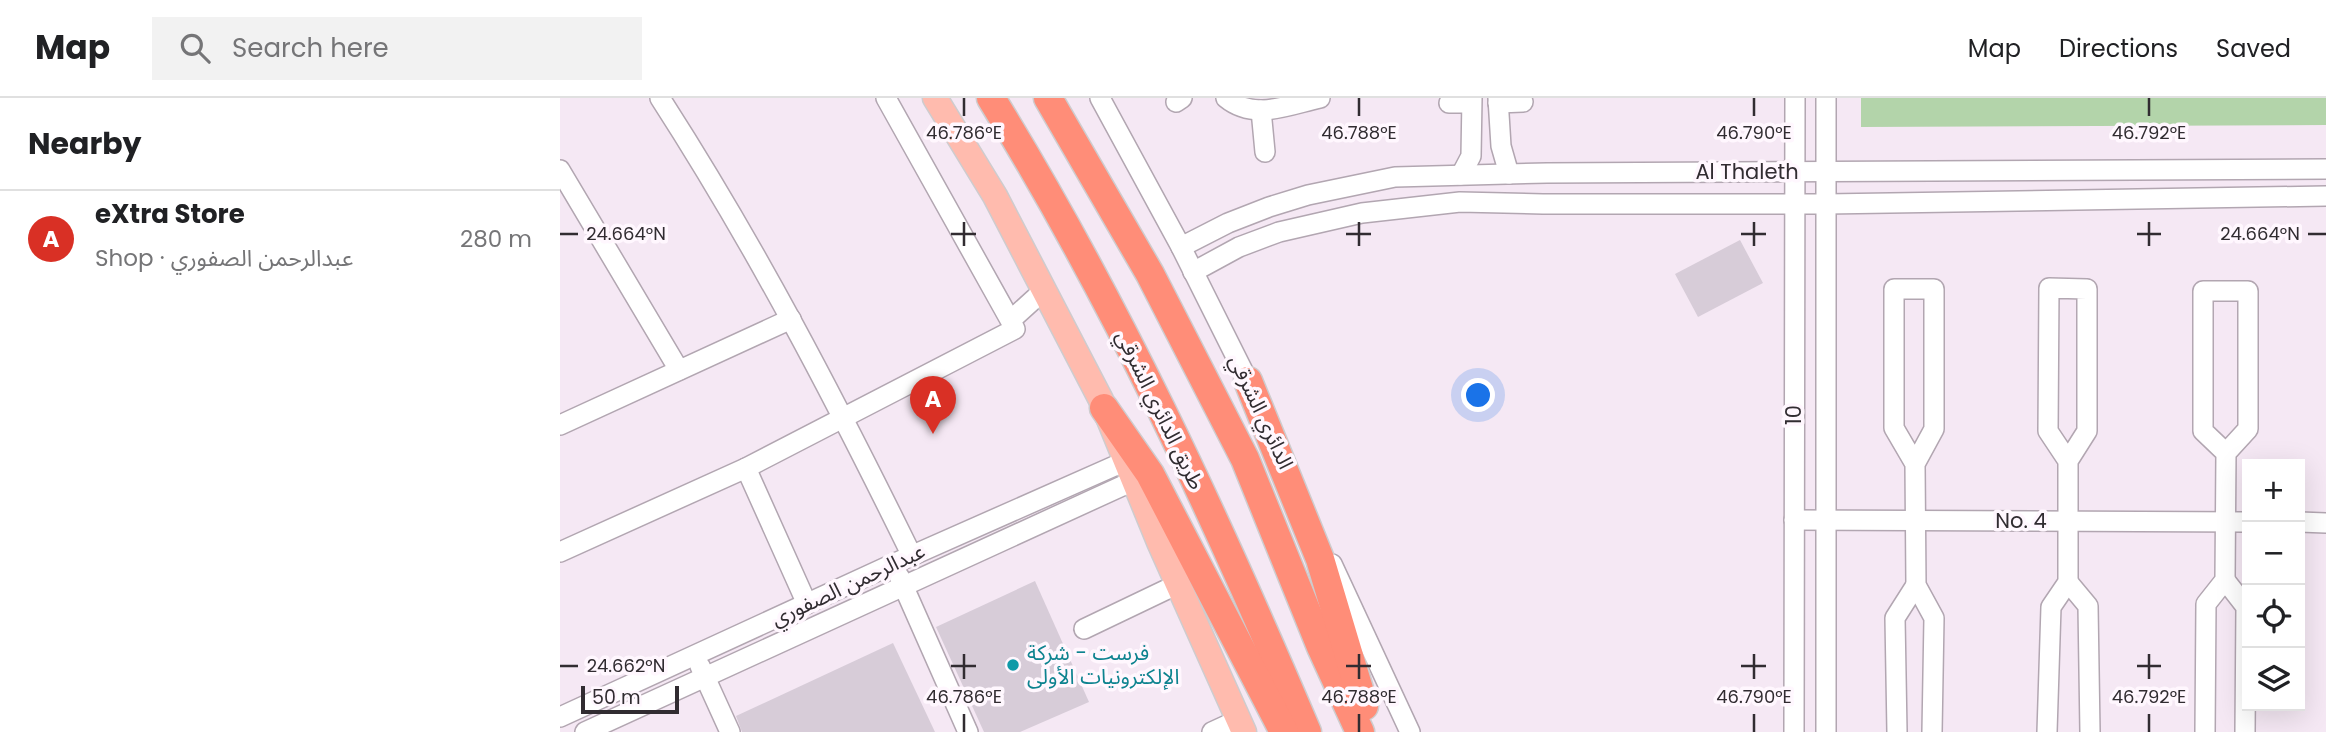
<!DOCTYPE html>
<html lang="en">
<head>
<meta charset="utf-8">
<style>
	body { margin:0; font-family:Poppins,"Noto Sans Arabic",sans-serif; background:#f2f2f2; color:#202124 }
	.controls { position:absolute; right:21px; bottom:21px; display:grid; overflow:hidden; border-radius:0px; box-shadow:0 7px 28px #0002 }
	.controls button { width:63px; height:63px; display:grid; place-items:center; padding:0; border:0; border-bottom:2px solid #e0e0e0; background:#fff; color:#202124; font:35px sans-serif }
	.scale { position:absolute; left:21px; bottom:18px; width:98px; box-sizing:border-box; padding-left:7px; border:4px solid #312c31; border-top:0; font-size:19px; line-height:24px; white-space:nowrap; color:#312c31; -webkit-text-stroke:5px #fff7fe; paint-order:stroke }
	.you { position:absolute; left:919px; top:298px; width:24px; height:24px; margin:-18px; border:5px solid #fff; border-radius:50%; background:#1a73e8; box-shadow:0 0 0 10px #1a73e833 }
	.badge { display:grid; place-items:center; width:46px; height:46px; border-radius:50%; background:#d93025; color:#fff; font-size:23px; font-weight:700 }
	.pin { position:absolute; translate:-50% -58px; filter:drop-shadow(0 2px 4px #0008) }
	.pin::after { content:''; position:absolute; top:37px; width:24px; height:21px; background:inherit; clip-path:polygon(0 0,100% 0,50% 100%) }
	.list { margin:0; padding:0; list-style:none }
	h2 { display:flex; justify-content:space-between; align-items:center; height:91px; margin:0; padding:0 28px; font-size:30px }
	h2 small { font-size:23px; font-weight:400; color:#757577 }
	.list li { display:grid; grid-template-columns:46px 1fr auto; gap:21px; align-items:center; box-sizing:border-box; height:98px; padding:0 28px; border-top:2px solid #e0e0e0 }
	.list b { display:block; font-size:26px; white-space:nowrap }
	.list p { margin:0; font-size:23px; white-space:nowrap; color:#757577 }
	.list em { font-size:23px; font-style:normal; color:#757577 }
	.icon { flex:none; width:38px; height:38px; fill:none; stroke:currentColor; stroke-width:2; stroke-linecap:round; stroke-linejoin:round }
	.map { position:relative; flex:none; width:1766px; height:634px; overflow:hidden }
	header { display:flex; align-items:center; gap:42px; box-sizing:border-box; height:98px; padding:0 35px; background:#fff; border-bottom:2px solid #e0e0e0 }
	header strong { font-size:33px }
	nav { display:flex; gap:38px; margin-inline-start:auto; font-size:24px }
	.search { width:490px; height:63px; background:#f2f2f2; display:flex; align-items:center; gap:18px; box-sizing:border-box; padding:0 24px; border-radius:0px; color:#757577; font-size:26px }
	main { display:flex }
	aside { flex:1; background:#fff }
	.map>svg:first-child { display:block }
	.green { fill:#b3d4aa }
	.building { fill:#d7ccd8 }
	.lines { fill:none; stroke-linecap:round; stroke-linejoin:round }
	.minor-casing { stroke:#b2a6b1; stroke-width:22 }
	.major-casing { stroke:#ceccce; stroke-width:27 }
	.highway-casing { stroke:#ceccce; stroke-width:31 }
	.minor { stroke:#fff; stroke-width:19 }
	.major { stroke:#ffbbae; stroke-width:24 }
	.highway { stroke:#ff8d78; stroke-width:28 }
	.ticks { fill:none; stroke:#312c31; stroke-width:2.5 }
	.culture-dot { fill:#0f9aa8; stroke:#fff7fe; stroke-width:2.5 }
	.labels { text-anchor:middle; stroke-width:7; stroke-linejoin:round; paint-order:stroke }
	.street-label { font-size:21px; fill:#312c31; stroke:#fff7fe }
	.culture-label { font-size:21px; fill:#0d838f; stroke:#fff7fe; text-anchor:start }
	.ticks-label { font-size:18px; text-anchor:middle; fill:#312c31; stroke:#fff7fe; stroke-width:7; stroke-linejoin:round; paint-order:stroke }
</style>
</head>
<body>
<header>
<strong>Map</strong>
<div class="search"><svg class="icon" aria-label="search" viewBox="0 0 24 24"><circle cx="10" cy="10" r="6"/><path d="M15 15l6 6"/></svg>Search here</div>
<nav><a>Map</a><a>Directions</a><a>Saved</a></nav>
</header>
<main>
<aside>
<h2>Nearby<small></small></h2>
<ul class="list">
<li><span class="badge">A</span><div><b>eXtra Store</b><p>Shop · عبدالرحمن الصفوري</p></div><em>280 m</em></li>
</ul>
</aside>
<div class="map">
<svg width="1766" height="634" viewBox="0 0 1766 634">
	<rect width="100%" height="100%" fill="#f5e8f4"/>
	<path class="green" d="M1301 0H1766V27L1301 29Z"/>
	<g class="building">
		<path d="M1180 142 1203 185 1138 219 1115 176Z"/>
		<path d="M475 483 529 604 460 634H424L376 529Z"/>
		<path d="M333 545 375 634H182L176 618Z"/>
	</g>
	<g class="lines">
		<defs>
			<g id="minor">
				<path d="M100 0C195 147 275 301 352 458"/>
				<path d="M540 0 621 149 693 293"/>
				<path d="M666 0C694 23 728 7 760 0"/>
				<path d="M938 0 941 48 949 76"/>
				<path d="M1266 0V634"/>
				<path d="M616 4 622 0"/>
				<path d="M889 5H911"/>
				<path d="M938 5 963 4"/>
				<path d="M701 12 705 54"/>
				<path d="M0 72 119 272"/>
				<path d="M901 77 911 58 912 0"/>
				<path d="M621 149 668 125 709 109 748 97 835 79 987 75 1766 71"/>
				<path d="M633 174 679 149 719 134 802 115 900 104 983 106H1266L1766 98"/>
				<path d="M451 222 483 193"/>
				<path d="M0 327 231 221"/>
				<path d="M1355 366 1334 330V191H1374V331L1355 366 1356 487 1374 520 1372 634"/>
				<path d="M186 370 247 506"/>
				<path d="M1234 422 1687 424"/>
				<path d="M1740 424 1766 425"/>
				<path d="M0 454 186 370 455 231 326 0"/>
				<path d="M772 466 850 634"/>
				<path d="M339 478 408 634"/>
				<path d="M1665 482 1686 509 1685 634"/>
				<path d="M1508 484 1528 508 1530 634"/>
				<path d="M524 531 618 486"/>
				<path d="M140 568 170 634"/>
				<path d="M0 619 333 466 577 358"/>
				<path d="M25 634 584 378"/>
				<path d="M652 634 678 622"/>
				<path d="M1234 634 1235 0"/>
				<path d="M1337 634 1335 520 1356 487"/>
				<path d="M1487 634 1491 509 1508 484V363L1488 333 1489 190 1527 191V333L1508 363"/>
				<path d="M1645 634 1646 506 1665 482 1666 355 1688 331V193H1643V333L1666 355"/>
			</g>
			<path id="major" d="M375 0 435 98 541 302 599 444 684 634"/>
			<g id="highway">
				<path d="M431 0C555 201 655 417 747 634"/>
				<path d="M488 0 590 176 685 361 761 549 800 634"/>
				<path d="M688 283 760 461 804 608"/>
				<path d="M544 310 590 376 724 634"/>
			</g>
		</defs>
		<use href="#minor" class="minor-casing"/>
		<use href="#major" class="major-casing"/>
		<use href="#highway" class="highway-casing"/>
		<use href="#minor" class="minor"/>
		<use href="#major" class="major"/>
		<use href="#highway" class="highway"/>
	</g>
	<path class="ticks" d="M404 0V18M799 0V18M1194 0V18M1589 0V18M404 124V148M799 124V148M1194 124V148M1589 124V148M0 136H18M391 136H416M786 136H811M1181 136H1206M1577 136H1601M1748 136H1766M404 556V581M799 556V581M1194 556V581M1589 556V581M0 568H18M391 568H416M786 568H811M1181 568H1206M1577 568H1601M404 616V634M799 616V634M1194 616V634M1589 616V634"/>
	<circle class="culture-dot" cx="453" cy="567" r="7"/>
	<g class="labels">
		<g class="street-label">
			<text x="1187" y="81">Al Thaleth</text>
			<text transform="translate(600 312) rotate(64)" y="7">طريق الدائري الشرقي</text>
			<text transform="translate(701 314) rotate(65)" y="7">الدائري الشرقي</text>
			<text transform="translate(1234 317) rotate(-90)" y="7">10</text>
			<text x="1461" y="430">No. 4</text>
			<text transform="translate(288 487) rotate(-25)" y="7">عبدالرحمن الصفوري</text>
		</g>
		<g class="culture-label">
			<text x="467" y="562">فرست - شركة<tspan x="467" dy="24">الإلكترونيات الأولى</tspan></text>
		</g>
	</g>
	<g class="ticks-label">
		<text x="404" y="41">46.786°E</text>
		<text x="799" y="41">46.788°E</text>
		<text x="1194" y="41">46.790°E</text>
		<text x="1589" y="41">46.792°E</text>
		<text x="66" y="142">24.664°N</text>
		<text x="1700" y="142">24.664°N</text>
		<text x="66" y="574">24.662°N</text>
		<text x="404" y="605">46.786°E</text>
		<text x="799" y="605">46.788°E</text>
		<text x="1194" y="605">46.790°E</text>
		<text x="1589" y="605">46.792°E</text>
	</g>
</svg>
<div class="controls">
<button>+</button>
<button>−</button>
<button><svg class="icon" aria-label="locate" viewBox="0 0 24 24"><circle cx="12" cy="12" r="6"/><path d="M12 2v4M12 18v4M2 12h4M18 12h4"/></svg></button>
<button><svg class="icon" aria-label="layers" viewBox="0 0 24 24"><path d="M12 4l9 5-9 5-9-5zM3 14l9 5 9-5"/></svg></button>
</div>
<div class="scale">50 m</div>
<div class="you"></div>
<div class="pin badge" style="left:373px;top:336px">A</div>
</div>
</main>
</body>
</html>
